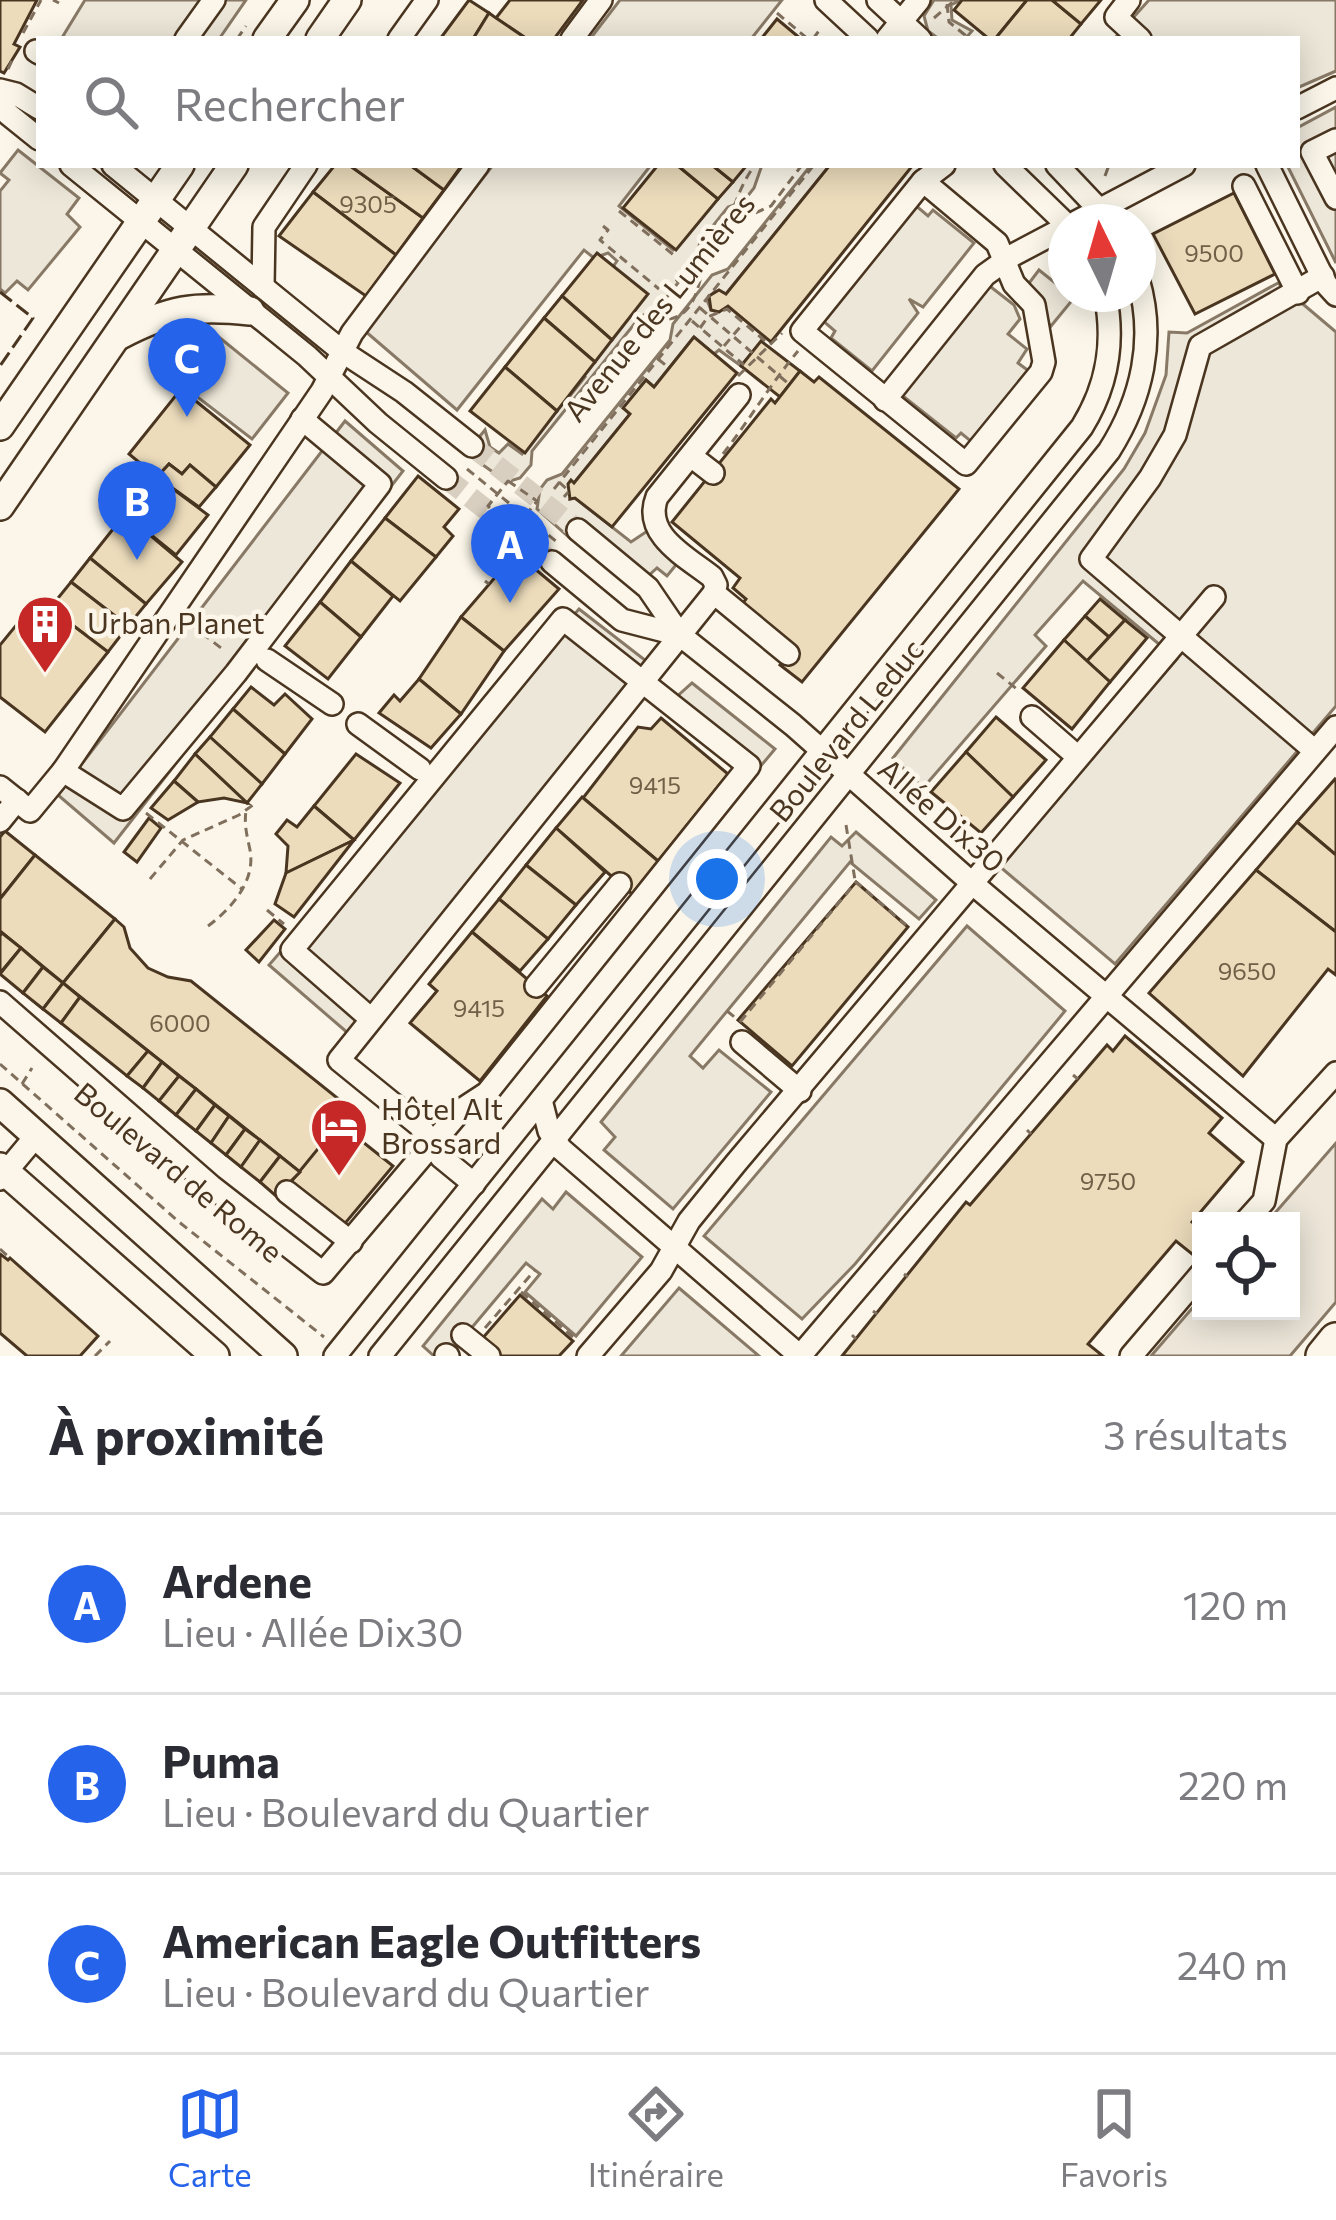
<!DOCTYPE html>
<html lang="fr">
<head>
<meta charset="utf-8">
<style>
	body { margin:0; font-family:Commissioner,sans-serif; background:#f2f2f3; color:#2b2b33 }
	.controls { position:absolute; right:36px; bottom:36px; display:grid; overflow:hidden; border-radius:0px; box-shadow:0 6px 30px #0003 }
	.controls button { width:108px; height:108px; display:grid; place-items:center; padding:0; border:0; border-bottom:3px solid #e1e1e2; background:#fff; color:#2b2b33; font:60px sans-serif }
	.compass { position:absolute; left:1048px; top:204px; width:108px; height:108px; border-radius:50%; background:#fff; box-shadow:0 6px 30px #0003; rotate:355deg }
	.you { position:absolute; left:717px; top:879px; width:42px; height:42px; margin:-30px; border:9px solid #fff; border-radius:50%; background:#1a73e8; box-shadow:0 0 0 18px #1a73e833 }
	.badge { display:grid; place-items:center; width:78px; height:78px; border-radius:50%; background:#2563eb; color:#fff; font-size:39px; font-weight:700 }
	.pin { position:absolute; translate:-50% -99px; filter:drop-shadow(0 3px 6px #0008) }
	.pin::after { content:''; position:absolute; top:63px; width:42px; height:36px; background:inherit; clip-path:polygon(0 0,100% 0,50% 100%) }
	.list { margin:0; padding:0; list-style:none }
	h2 { display:flex; justify-content:space-between; align-items:center; height:156px; margin:0; padding:0 48px; font-size:51px }
	h2 small { font-size:39px; font-weight:400; color:#7c7c81 }
	.list li { display:grid; grid-template-columns:78px 1fr auto; gap:36px; align-items:center; box-sizing:border-box; height:180px; padding:0 48px; border-top:3px solid #e1e1e2 }
	.list b { display:block; font-size:45px; white-space:nowrap }
	.list p { margin:0; font-size:39px; white-space:nowrap; color:#7c7c81 }
	.list em { font-size:39px; font-style:normal; color:#7c7c81 }
	.icon { flex:none; width:66px; height:66px; fill:none; stroke:currentColor; stroke-width:2; stroke-linecap:round; stroke-linejoin:round }
	.map { position:relative; flex:none; width:1336px; height:1356px; overflow:hidden }
	.search { position:absolute; background:#fff; box-shadow:0 6px 30px #0003; left:36px; right:36px; top:36px; height:132px; display:flex; align-items:center; gap:30px; box-sizing:border-box; padding:0 42px; border-radius:0px; color:#7c7c81; font-size:45px }
	.sheet { height:696px; background:#fff }
	nav { display:flex; justify-content:space-around; align-items:center; box-sizing:border-box; height:168px; border-top:3px solid #e1e1e2; background:#fff; font-size:33px; color:#7c7c81 }
	nav a { display:grid; justify-items:center; gap:6px }
	nav .on { color:#2563eb }
	.map>svg:first-child { display:block }
	.green { fill:#ede6d9; stroke:#887966; stroke-width:3 }
	.parking { fill:#ede7d9; stroke:#887966; stroke-width:3 }
	.building { fill:#ecdcbc; stroke:#4a3520; stroke-width:3 }
	.lines { fill:none; stroke-linecap:round; stroke-linejoin:round }
	.minor-tunnel { stroke:#d8cfc1; stroke-width:21; stroke-dasharray:21 10; stroke-linecap:butt }
	.minor-casing { stroke:#4a3520; stroke-width:26 }
	.major-casing { stroke:#4a3520; stroke-width:32 }
	.highway-casing { stroke:#4a3520; stroke-width:38 }
	.path { stroke:#7f6f5c; stroke-width:3; stroke-dasharray:9 6; stroke-linecap:butt }
	.minor { stroke:#fbf6e9; stroke-width:21 }
	.major { stroke:#fbf6e9; stroke-width:27 }
	.highway { stroke:#fbf6e9; stroke-width:33 }
	.fence { stroke:#4a3520; stroke-width:3; stroke-dasharray:15 6; stroke-linecap:butt }
	.labels { text-anchor:middle; stroke-width:9; stroke-linejoin:round; paint-order:stroke }
	.number-label { font-size:24px; fill:#725f47 }
	.street-label { font-size:30px; fill:#4a3520; stroke:#fbf6e9 }
	.poi-label { font-size:30px; fill:#4a3520; stroke:#fbf6e9; text-anchor:start }
</style>
</head>
<body>
<div class="map">
<svg width="1336" height="1356" viewBox="0 0 1336 1356">
	<rect width="100%" height="100%" fill="#fbf6e9"/>
	<path class="green" d="M1336 1143V1302L1290 1356H1151L1201 1298V1311H1291V1221H1268Z"/>
	<g class="parking">
		<path d="M85 0H246L219 39H68L63 36Z"/>
		<path d="M620 0H782L751 39H590Z"/>
		<path d="M934 0H961L951 5 952 20 972 31 965 39H939L928 31 924 16Z"/>
		<path d="M1149 0H1336V71L1297 88V39H1114Z"/>
		<path d="M1336 107V263L1287 165H1297V128Z"/>
		<path d="M18 150 79 198 67 214 80 227 28 290 17 281 5 293 0 289V191L9 180 0 173Z"/>
		<path d="M493 165H651L619 206 673 250 743 165H762L754 188 743 202 728 207 700 242 696 260 659 307 640 317 532 451 531 465 520 478 507 482 466 453 485 430 490 447 499 453 508 444 522 454 556 412 557 394 566 401 585 377 577 370 610 271 617 261 608 253 594 258 584 250 457 410 365 331Z"/>
		<path d="M811 165H830L726 294 715 291 707 300 711 310 719 312 728 306 765 337 741 366 719 350 714 354 693 338 654 387 646 380 624 408 630 414 574 483 570 499 575 498 631 542 655 526 684 555 667 576 657 568 648 576 582 524 571 539 537 509 540 489 547 480 562 474 670 340 673 324 712 275 728 269Z"/>
		<path d="M908 199 928 216 933 210 974 243 923 307 909 299 918 313 872 371 831 338 835 331 815 314Z"/>
		<path d="M1039 270 1074 298 1051 326 1035 312 1023 291Z"/>
		<path d="M982 280 1014 305 1020 319 1008 334 1027 349 1018 363 1037 377 979 448 961 433 956 438 894 389Z"/>
		<path d="M1278 283 1336 332V706L1115 964 998 865 1177 659 1083 581 1035 635 1046 646 923 788 893 758 1124 469 1145 433 1166 375 1169 332 1187 333Z"/>
		<path d="M199 321 288 393 252 439 161 369Z"/>
		<path d="M345 421 403 471 114 843 58 795Z"/>
		<path d="M579 609 650 664 349 1034 269 965Z"/>
		<path d="M692 683 775 749 749 780 663 709Z"/>
		<path d="M856 832 936 900 919 919 850 862 690 1056 703 1068 719 1050 771 1092 673 1209 604 1150 615 1137 601 1122 831 837 842 846Z"/>
		<path d="M967 926 1065 1011 855 1264 802 1319 704 1236Z"/>
		<path d="M566 1192 642 1257 576 1336 525 1292 540 1274 526 1263 448 1356H434L423 1346 542 1199 553 1209Z"/>
		<path d="M679 1288 759 1356H621Z"/>
	</g>
	<g class="building">
		<path d="M0 0H37L14 44 20 47 4 73 0 71Z"/>
		<path d="M469 0 489 13 473 39H440Z"/>
		<path d="M510 0H583L554 39H527L496 18Z"/>
		<path d="M962 0H1027L995 39H989L954 10Z"/>
		<path d="M1027 0H1052L1081 24 1069 39H995Z"/>
		<path d="M1052 0H1101L1081 24Z"/>
		<path d="M489 13 496 18 527 39H473Z"/>
		<path d="M777 19 801 39H761Z"/>
		<path d="M335 165H349L423 218 396 255 313 192Z"/>
		<path d="M349 165H410L444 190 423 218Z"/>
		<path d="M410 165H462L444 190Z"/>
		<path d="M658 165H677L718 199 676 250 623 208Z"/>
		<path d="M677 165H712L733 182 718 199Z"/>
		<path d="M712 165H747L733 182Z"/>
		<path d="M830 165H913L771 342 728 306 719 312 711 310 709 296 719 290 726 294Z"/>
		<path d="M313 192 396 255 366 296 279 236Z"/>
		<path d="M1234 193 1275 274 1195 314 1153 234Z"/>
		<path d="M597 253 648 294 612 340 562 296Z"/>
		<path d="M562 296 612 340 595 362 544 318Z"/>
		<path d="M544 318 595 362 557 411 505 367Z"/>
		<path d="M694 337 737 373 612 527 575 498 570 499 568 484 571 480 574 483 630 414 623 408 646 380 654 387Z"/>
		<path d="M761 341 800 371 780 397 741 366Z"/>
		<path d="M505 367 557 411 525 453 470 411Z"/>
		<path d="M800 371 814 382 819 377 959 489 802 682 780 665 795 646 743 603 746 599 733 588 740 578 672 522 771 399 775 403Z"/>
		<path d="M181 389 250 445 216 487 190 465 182 474 169 464 157 477 129 454Z"/>
		<path d="M169 464 182 474 190 465 216 487 199 507 157 477Z"/>
		<path d="M418 476 459 509 444 527 453 536 436 557 385 518Z"/>
		<path d="M157 477 208 515 176 555 125 514Z"/>
		<path d="M125 514 182 562 146 604 90 558Z"/>
		<path d="M385 518 436 557 400 601 351 561Z"/>
		<path d="M516 553 559 589 504 651 461 617Z"/>
		<path d="M90 558 146 604 128 626 71 582Z"/>
		<path d="M351 561 393 596 361 637 320 602Z"/>
		<path d="M71 582 128 626 108 652 50 608Z"/>
		<path d="M1100 599 1125 620 1109 637 1085 616Z"/>
		<path d="M320 602 361 637 328 679 285 646Z"/>
		<path d="M50 608 108 652 45 732 0 697V645L27 612 40 622Z"/>
		<path d="M1085 616 1109 637 1087 661 1064 640Z"/>
		<path d="M461 617 504 651 461 714 419 679Z"/>
		<path d="M1125 620 1147 638 1110 682 1087 661Z"/>
		<path d="M1064 640 1110 682 1072 729 1023 688Z"/>
		<path d="M419 679 461 714 431 748 379 713 394 695 400 701Z"/>
		<path d="M251 687 274 705 285 694 312 719 285 754 233 709Z"/>
		<path d="M233 709 285 754 262 784 210 737Z"/>
		<path d="M996 717 1046 760 1013 797 966 752Z"/>
		<path d="M661 718 728 774 658 861 583 798 638 727 651 729Z"/>
		<path d="M210 737 262 784 247 803 195 754Z"/>
		<path d="M966 752 1013 797 981 833 931 792Z"/>
		<path d="M195 754 247 803 224 798 198 802 174 781Z"/>
		<path d="M356 754 400 783 354 840 314 806Z"/>
		<path d="M1335 779 1336 780V855L1297 822Z"/>
		<path d="M174 781 198 802 168 820 151 808Z"/>
		<path d="M582 797 658 861 632 894 556 828Z"/>
		<path d="M314 806 354 840 286 873 288 846 276 834 287 820 297 827Z"/>
		<path d="M149 818 161 828 137 862 124 852Z"/>
		<path d="M1297 822 1336 855V932L1256 870Z"/>
		<path d="M556 828 605 872 576 905 526 865Z"/>
		<path d="M5 831 35 855 0 899V837Z"/>
		<path d="M354 840 294 917 275 904 286 873Z"/>
		<path d="M35 855 115 919 63 983 0 931V899Z"/>
		<path d="M526 865 576 905 548 939 499 899Z"/>
		<path d="M1256 870 1336 932V975L1328 969 1243 1076 1149 993Z"/>
		<path d="M856 882 908 927 792 1066 738 1020Z"/>
		<path d="M499 899 548 939 520 971 472 932Z"/>
		<path d="M115 919 124 927 130 948 148 968 168 977 191 981 351 1109 300 1172 63 983Z"/>
		<path d="M274 920 285 929 259 962 246 950Z"/>
		<path d="M472 932 547 996 480 1081 410 1023 437 991 429 984Z"/>
		<path d="M2 933 21 948 0 973V936Z"/>
		<path d="M21 948 43 967 23 993 0 974Z"/>
		<path d="M43 967 63 983 43 1009 23 993Z"/>
		<path d="M63 983 80 997 61 1023 43 1009Z"/>
		<path d="M80 997 148 1051 127 1076 61 1023Z"/>
		<path d="M1125 1036 1222 1118 1209 1133 1243 1162 1192 1222 1201 1229V1253L1197 1258 1176 1241 1088 1344 1103 1356H842L966 1202 970 1205 1107 1045 1113 1051Z"/>
		<path d="M148 1051 162 1062 143 1088 127 1076Z"/>
		<path d="M162 1062 179 1076 159 1101 143 1088Z"/>
		<path d="M179 1076 196 1089 176 1115 159 1101Z"/>
		<path d="M196 1089 215 1105 196 1131 176 1115Z"/>
		<path d="M215 1105 229 1116 211 1143 196 1131Z"/>
		<path d="M229 1116 245 1129 226 1155 211 1143Z"/>
		<path d="M339 1123 393 1166 342 1227 290 1183Z"/>
		<path d="M245 1129 260 1140 241 1167 226 1155Z"/>
		<path d="M260 1140 280 1156 260 1182 241 1167Z"/>
		<path d="M280 1156 300 1172 276 1196 260 1182Z"/>
		<path d="M0 1254 8 1260 10 1258 98 1336 80 1356H27L0 1333Z"/>
		<path d="M520 1295 573 1341 559 1356H500L481 1340Z"/>
	</g>
	<g class="lines">
		<g class="minor-tunnel">
			<path d="M472 446 578 530"/>
			<path d="M446 478 552 562"/>
		</g>
		<defs>
			<g id="minor">
				<path d="M826 0 868 39"/>
				<path d="M878 0 920 39"/>
				<path d="M1129 0 1116 17 1140 39"/>
				<path d="M186 39 214 0"/>
				<path d="M399 39 427 0"/>
				<path d="M572 39 601 0"/>
				<path d="M887 39 919 0"/>
				<path d="M36 51 39 53"/>
				<path d="M0 90 16 94 39 108"/>
				<path d="M0 101 8 114 39 139"/>
				<path d="M1297 108 1336 88"/>
				<path d="M1336 140 1312 152 1336 198"/>
				<path d="M71 165 307 356 378 423 446 478"/>
				<path d="M113 165 343 352 404 392 472 446"/>
				<path d="M1005 165 1066 224"/>
				<path d="M1057 165 1111 222"/>
				<path d="M1267 165 1326 284 1336 295"/>
				<path d="M923 181 997 243 1014 284 1034 305 1044 362 1041 372 966 464 802 331Z"/>
				<path d="M923 181 944 165"/>
				<path d="M1244 186 1298 293"/>
				<path d="M1076 222 1184 165"/>
				<path d="M263 287 264 227 306 165"/>
				<path d="M885 400 985 275 1013 255 1066 227"/>
				<path d="M691 456 713 473"/>
				<path d="M578 530 648 588 680 635 793 725 973 884 1276 1139"/>
				<path d="M552 562 622 620 680 635"/>
				<path d="M714 593 788 654"/>
				<path d="M267 660 332 704"/>
				<path d="M1032 717 1078 757"/>
				<path d="M358 724 420 769"/>
				<path d="M1315 751 1091 559 1150 478 1175 435 1200 346 1323 276"/>
				<path d="M63 771 123 809 236 673 380 484 302 419"/>
				<path d="M0 787 30 811 63 771 322 391 352 333 478 165"/>
				<path d="M0 821 17 800"/>
				<path d="M536 986 620 884"/>
				<path d="M0 1002 211 1186 323 1273 461 1110 487 1093 749 766 563 619 292 950 371 1019"/>
				<path d="M742 1042 800 1091"/>
				<path d="M541 1100 549 1131 561 1149 800 1356 1336 727"/>
				<path d="M0 1179 36 1136"/>
				<path d="M474 1184 441 1157 419 1125 339 1060 714 593 716 585 712 577C687 557 642 535 657 497L739 395"/>
				<path d="M287 1192 351 1242"/>
				<path d="M1246 1221 1264 1201 1276 1139 1336 1073"/>
				<path d="M463 1335 489 1356"/>
				<path d="M446 1355 448 1356"/>
				<path d="M335 1356 1082 427C1108 385 1115 342 1105 294"/>
				<path d="M380 1356 1109 451C1142 399 1156 339 1138 279"/>
				<path d="M588 1356 661 1271 689 1221 736 1163 1214 597"/>
				<path d="M1131 1356 1201 1274"/>
			</g>
			<g id="major">
				<path d="M267 39 295 0"/>
				<path d="M320 39 347 0"/>
				<path d="M120 335C170 309 194 305 250 311"/>
				<path d="M0 426 180 165"/>
				<path d="M0 506 234 165"/>
				<path d="M0 1103 283 1356"/>
				<path d="M0 1167 215 1356"/>
			</g>
			<path id="highway" d="M1323 1356 1336 1340"/>
		</defs>
		<use href="#minor" class="minor-casing"/>
		<use href="#major" class="major-casing"/>
		<use href="#highway" class="highway-casing"/>
		<g class="path">
			<path d="M53 0 59 3"/>
			<path d="M947 4 949 22 965 35 962 39"/>
			<path d="M777 13 808 39"/>
			<path d="M934 18 955 0"/>
			<path d="M23 33 41 0"/>
			<path d="M237 39 246 26"/>
			<path d="M813 39 821 28"/>
			<path d="M8 69 14 56"/>
			<path d="M1105 176 1109 165"/>
			<path d="M619 211 675 256"/>
			<path d="M728 225 771 206 802 165"/>
			<path d="M603 226 608 230 600 240 659 289"/>
			<path d="M707 258 672 284 650 320C699 324 695 288 707 258 712 247 722 237 727 225 736 203 740 185 755 165"/>
			<path d="M700 308 790 385"/>
			<path d="M692 321 744 365"/>
			<path d="M700 328 708 317 727 309 770 345"/>
			<path d="M724 346 741 326"/>
			<path d="M658 359 669 368"/>
			<path d="M738 376 782 333"/>
			<path d="M723 454C750 419 770 385 798 351"/>
			<path d="M467 469 557 542"/>
			<path d="M508 481 537 501 514 530 488 506Z"/>
			<path d="M559 482 569 491 564 497"/>
			<path d="M554 489 814 165"/>
			<path d="M485 581 489 584"/>
			<path d="M190 624 225 651"/>
			<path d="M997 673 1018 690"/>
			<path d="M910 780 918 770"/>
			<path d="M146 813 242 889"/>
			<path d="M846 825 855 880"/>
			<path d="M150 879 183 840 239 815 253 805"/>
			<path d="M267 910 284 924"/>
			<path d="M208 926C231 909 256 881 250 850 247 835 244 826 246 810"/>
			<path d="M727 1011 737 1019"/>
			<path d="M740 1022 856 882 906 925"/>
			<path d="M0 1064 179 1222 324 1337"/>
			<path d="M1073 1075 1078 1079"/>
			<path d="M22 1084 32 1068"/>
			<path d="M1027 1130 1031 1134"/>
			<path d="M0 1249 10 1258"/>
			<path d="M904 1274 908 1277"/>
			<path d="M521 1292 573 1337"/>
			<path d="M873 1311 877 1314"/>
			<path d="M485 1328 535 1270"/>
			<path d="M852 1335 856 1339"/>
			<path d="M95 1356 110 1341"/>
		</g>
		<use href="#minor" class="minor"/>
		<use href="#major" class="major"/>
		<use href="#highway" class="highway"/>
		<path class="fence" d="M0 292 33 318 0 366"/>
	</g>
	<defs>
		<symbol id="building-pin" viewBox="-11 -11 22 30"><path d="M0 17L-7.5 6A9.5 9.5 0 1 1 7.5 6Z" fill="#c62828" stroke="#fbf6e9"/><path d="M-4-6H4V6H1V3H-1V6H-4ZM-2.5-4.3h1.7v1.8h-1.7ZM.8-4.3h1.7v1.8H.8ZM-2.5-1h1.7V.8h-1.7ZM.8-1h1.7V.8H.8Z" fill="#fff"/></symbol>
		<symbol id="hotel-pin" viewBox="-11 -11 22 30"><path d="M0 17L-7.5 6A9.5 9.5 0 1 1 7.5 6Z" fill="#c62828" stroke="#fbf6e9"/><path d="M-6-4.5h1.5V1H6V5H4.5V3h-9V5H-6ZM-4 0a1.8 1.8 0 1 1 3.6 0ZM.5 0V-2.5h3Q6-2.5 6 0Z" fill="#fff"/></symbol>
	</defs>
	<g fill-rule="evenodd">
		<use href="#building-pin" x="12" y="591" width="66" height="90"/>
		<use href="#hotel-pin" x="306" y="1094" width="66" height="90"/>
	</g>
	<g class="labels">
		<g class="number-label">
			<text x="368" y="213">9305</text>
			<text x="1214" y="262">9500</text>
			<text x="655" y="794">9415</text>
			<text x="1247" y="980">9650</text>
			<text x="479" y="1017">9415</text>
			<text x="180" y="1032">6000</text>
			<text x="1108" y="1190">9750</text>
		</g>
		<g class="street-label">
			<text transform="translate(660 308) rotate(-51)" y="10">Avenue des Lumières</text>
			<text transform="translate(847 731) rotate(-51)" y="10">Boulevard Leduc</text>
			<text transform="translate(941 816) rotate(41)" y="10">Allée Dix30</text>
			<text transform="translate(178 1173) rotate(40)" y="10">Boulevard de Rome</text>
		</g>
		<g class="poi-label">
			<text x="87" y="634">Urban Planet</text>
			<text x="381" y="1120">Hôtel Alt<tspan x="381" dy="34">Brossard</tspan></text>
		</g>
	</g>
</svg>
<div class="controls">
<button><svg class="icon" aria-label="locate" viewBox="0 0 24 24"><circle cx="12" cy="12" r="6"/><path d="M12 2v4M12 18v4M2 12h4M18 12h4"/></svg></button>
</div>
<svg class="compass" viewBox="-18 -18 36 36"><path d="M0-13l5 13h-10z" fill="#e53935"/><path d="M0 13l5-13h-10z" fill="#7c7c81"/></svg>
<div class="you"></div>
<div class="pin badge" style="left:510px;top:603px">A</div>
<div class="pin badge" style="left:137px;top:560px">B</div>
<div class="pin badge" style="left:187px;top:417px">C</div>
<div class="search"><svg class="icon" aria-label="search" viewBox="0 0 24 24"><circle cx="10" cy="10" r="6"/><path d="M15 15l6 6"/></svg>Rechercher</div>
</div>
<section class="sheet">
<h2>À proximité<small>3 résultats</small></h2>
<ul class="list">
<li><span class="badge">A</span><div><b>Ardene</b><p>Lieu · Allée Dix30</p></div><em>120 m</em></li>
<li><span class="badge">B</span><div><b>Puma</b><p>Lieu · Boulevard du Quartier</p></div><em>220 m</em></li>
<li><span class="badge">C</span><div><b>American Eagle Outfitters</b><p>Lieu · Boulevard du Quartier</p></div><em>240 m</em></li>
</ul>
</section>
<nav>
<a class="on"><svg class="icon" aria-label="map" viewBox="0 0 24 24"><path d="M3 6l6-2 6 2 6-2v14l-6 2-6-2-6 2zM9 4v14M15 6v14"/></svg>Carte</a>
<a><svg class="icon" aria-label="directions" viewBox="0 0 24 24"><path d="M12 3l9 9-9 9-9-9zM9 14v-3h6M13 9l2 2-2 2"/></svg>Itinéraire</a>
<a><svg class="icon" aria-label="saved" viewBox="0 0 24 24"><path d="M7 4h10v16l-5-4-5 4z"/></svg>Favoris</a>
</nav>
</body>
</html>
